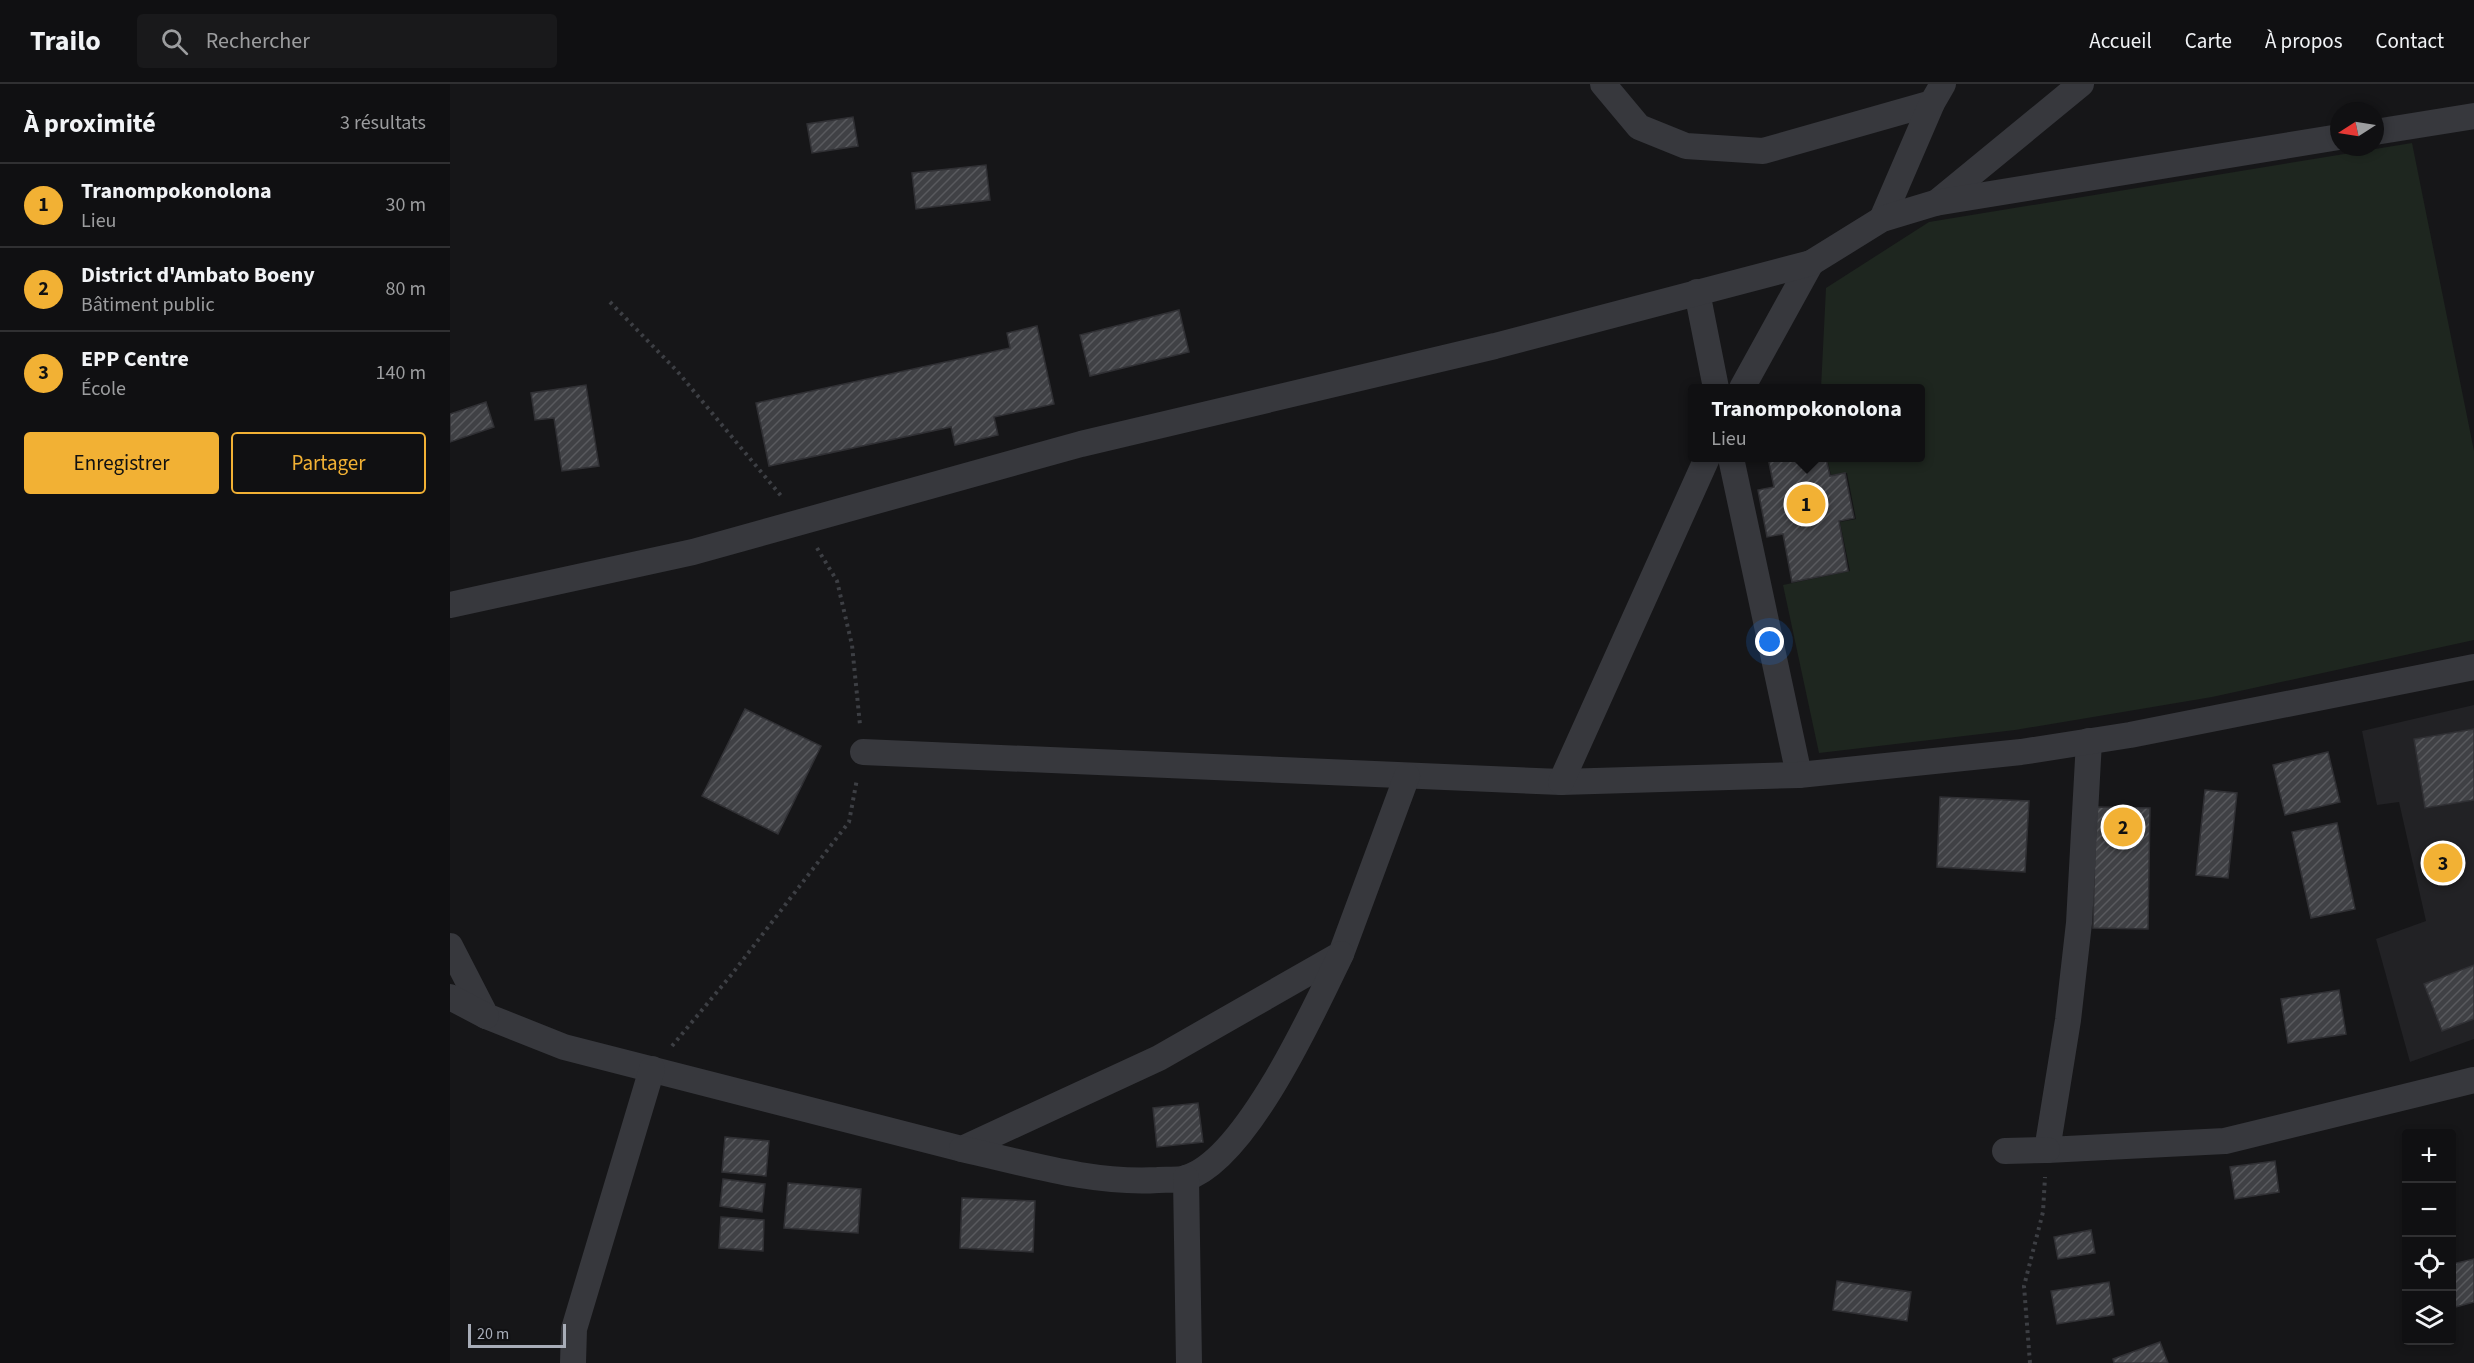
<!DOCTYPE html>
<html lang="fr">
<head>
<meta charset="utf-8">
<style>
	body { margin:0; font-family:"Source Sans 3",sans-serif; background:#19191b; color:#f1f3f6 }
	.controls { position:absolute; right:18px; bottom:18px; display:grid; overflow:hidden; border-radius:6px; box-shadow:0 3px 9px #0003 }
	.controls button { width:54px; height:54px; display:grid; place-items:center; padding:0; border:0; border-bottom:2px solid #303032; background:#101012; color:#f1f3f6; font:30px sans-serif }
	.compass { position:absolute; left:1880px; top:18px; width:54px; height:54px; border-radius:50%; background:#101012; box-shadow:0 3px 9px #0003; rotate:258deg }
	.scale { position:absolute; left:18px; bottom:15px; width:98px; box-sizing:border-box; padding-left:6px; border:3px solid #a8adb8; border-top:0; font-size:16px; line-height:21px; white-space:nowrap; color:#a8adb8; -webkit-text-stroke:4px #111113; paint-order:stroke }
	.you { position:absolute; left:1320px; top:558px; width:21px; height:21px; margin:-15px; border:4px solid #fff; border-radius:50%; background:#1a73e8; box-shadow:0 0 0 9px #1a73e833 }
	.badge { display:grid; place-items:center; width:39px; height:39px; border-radius:50%; background:#f2b134; color:#111; font-size:20px; font-weight:700 }
	.pin { position:absolute; translate:-50% -50%; border:3px solid #fff; box-shadow:0 2px 6px #0006 }
	.popup { position:absolute; left:1238px; top:300px; width:237px; height:78px; box-sizing:border-box; display:grid; place-content:center; border-radius:6px; background:#101012; filter:drop-shadow(0 2px 4px #0005); font-size:20px; white-space:nowrap; color:#9c9d9f }
	.popup b { font-size:22px; color:#f1f3f6 }
	.popup::after { content:''; position:absolute; left:50%; top:100%; margin-left:-12px; border:12px solid transparent; border-top-color:#101012 }
	.list { margin:0; padding:0; list-style:none }
	h2 { display:flex; justify-content:space-between; align-items:center; height:78px; margin:0; padding:0 24px; font-size:26px }
	h2 small { font-size:20px; font-weight:400; color:#9c9d9f }
	.list li { display:grid; grid-template-columns:39px 1fr auto; gap:18px; align-items:center; box-sizing:border-box; height:84px; padding:0 24px; border-top:2px solid #303032 }
	.list b { display:block; font-size:22px; white-space:nowrap }
	.list p { margin:0; font-size:20px; white-space:nowrap; color:#9c9d9f }
	.list em { font-size:20px; font-style:normal; color:#9c9d9f }
	.actions { display:flex; gap:12px; padding:18px 24px }
	.actions a { flex:1; padding:14px 0; border:2px solid #f2b134; border-radius:6px; text-align:center; font-size:21px; color:#f2b134 }
	.actions .main { background:#f2b134; color:#111 }
	.icon { flex:none; width:33px; height:33px; fill:none; stroke:currentColor; stroke-width:2; stroke-linecap:round; stroke-linejoin:round }
	.map { position:relative; flex:none; width:2024px; height:1279px; overflow:hidden }
	header { display:flex; align-items:center; gap:36px; box-sizing:border-box; height:84px; padding:0 30px; background:#101012; border-bottom:2px solid #303032 }
	header strong { font-size:28px }
	nav { display:flex; gap:33px; margin-inline-start:auto; font-size:21px }
	.search { width:420px; height:54px; background:#19191b; display:flex; align-items:center; gap:15px; box-sizing:border-box; padding:0 21px; border-radius:6px; color:#9c9d9f; font-size:22px }
	main { display:flex }
	aside { flex:1; background:#101012 }
	.map>svg:first-child { display:block }
	.built { fill:#222225 }
	.garden { fill:#1e261f }
	.building { fill:url(#building-hatch); stroke:#303034; stroke-width:1.5 }
	.lines { fill:none; stroke-linecap:round; stroke-linejoin:round }
	.path { stroke:#3d3f44; stroke-width:4; stroke-dasharray:3 4.5; stroke-linecap:butt }
	.street { stroke:#37383d; stroke-width:26 }
</style>
</head>
<body>
<header>
<strong>Trailo</strong>
<div class="search"><svg class="icon" aria-label="search" viewBox="0 0 24 24"><circle cx="10" cy="10" r="6"/><path d="M15 15l6 6"/></svg>Rechercher</div>
<nav><a>Accueil</a><a>Carte</a><a>À propos</a><a>Contact</a></nav>
</header>
<main>
<aside>
<h2>À proximité<small>3 résultats</small></h2>
<ul class="list">
<li><span class="badge">1</span><div><b>Tranompokonolona</b><p>Lieu</p></div><em>30 m</em></li>
<li><span class="badge">2</span><div><b>District d'Ambato Boeny</b><p>Bâtiment public</p></div><em>80 m</em></li>
<li><span class="badge">3</span><div><b>EPP Centre</b><p>École</p></div><em>140 m</em></li>
</ul>
<div class="actions"><a class="main">Enregistrer</a><a>Partager</a></div>
</aside>
<div class="map">
<svg width="2024" height="1279" viewBox="0 0 2024 1279">
	<defs>
		<pattern id="building-hatch" width="6" height="6" patternUnits="userSpaceOnUse" patternTransform="scale(1.5)"><rect width="6" height="6" fill="#404145"/><path d="M-1 1l2-2M0 6l6-6M5 7l2-2" fill="none" stroke="#595a5e"/></pattern>
	</defs>
	<rect width="100%" height="100%" fill="#161618"/>
	<path class="built" d="M2024 621V955L1960 978 1926 855 1976 837 1949 718 1927 721 1912 647Z"/>
	<path class="garden" d="M1962 59 2024 367V556L1762 613 1565 646 1369 669 1333 501 1400 487 1390 438 1406 435 1397 389 1381 391 1377 374H1470V304H1371L1376 204 1479 138Z"/>
	<g class="building">
		<path d="M403 33 408 62 362 69 357 40Z"/>
		<path d="M536 81 540 116 466 125 462 89Z"/>
		<path d="M729 226 739 268 640 292 630 251Z"/>
		<path d="M587 242 604 320 544 333 548 351 505 361 501 343 319 382 306 319 560 264 557 249Z"/>
		<path d="M136 301 149 382 112 387 104 334 85 336 81 309Z"/>
		<path d="M36 318 44 343 0 358V330Z"/>
		<path d="M1318 374H1376L1380 392 1395 389 1404 434 1389 437 1398 487 1342 498 1333 450 1317 453 1308 406 1324 403Z"/>
		<path d="M295 625 371 662 328 750 252 712Z"/>
		<path d="M2024 645V716L1975 724 1964 655Z"/>
		<path d="M1878 668 1890 718 1835 731 1823 681Z"/>
		<path d="M1755 706 1787 709 1778 794 1746 791Z"/>
		<path d="M1490 713 1579 717 1575 788 1487 783Z"/>
		<path d="M1646 723 1700 724 1698 845 1643 844Z"/>
		<path d="M1887 739 1905 825 1861 834 1842 748Z"/>
		<path d="M2024 881V935L1992 947 1974 900Z"/>
		<path d="M1889 906 1896 950 1838 959 1831 915Z"/>
		<path d="M748 1019 753 1058 707 1063 703 1024Z"/>
		<path d="M275 1053 319 1057 316 1092 272 1088Z"/>
		<path d="M1825 1077 1829 1108 1785 1115 1780 1083Z"/>
		<path d="M273 1095 315 1100 312 1128 270 1122Z"/>
		<path d="M338 1099 411 1105 408 1149 334 1144Z"/>
		<path d="M512 1114 585 1117 583 1168 510 1164Z"/>
		<path d="M271 1133 314 1136 313 1167 269 1164Z"/>
		<path d="M1641 1146 1645 1169 1608 1175 1604 1153Z"/>
		<path d="M2024 1175V1218L2002 1224V1180Z"/>
		<path d="M1387 1197 1461 1208 1457 1237 1383 1226Z"/>
		<path d="M1659 1198 1664 1231 1607 1240 1601 1207Z"/>
		<path d="M1710 1258 1718 1279H1664L1663 1275Z"/>
	</g>
	<g class="lines">
		<g class="path">
			<path d="M160 218 227 287 332 413"/>
			<path d="M367 464 387 497 402 561 410 641"/>
			<path d="M222 962 282 890 399 738 407 695"/>
			<path d="M1580 1279 1574 1202 1593 1128 1595 1093"/>
		</g>
		<g class="street">
			<path d="M1153 0 1189 43 1236 62 1313 67 1482 19"/>
			<path d="M1925 48 2024 32"/>
			<path d="M1486 119 1631 0"/>
			<path d="M1432 135 1482 19 1493 0"/>
			<path d="M1247 208 1266 304"/>
			<path d="M1292 304 1361 179"/>
			<path d="M1281 374 1349 691"/>
			<path d="M0 521 243 468 631 360 1045 262 1361 179 1432 135 1485 119 1889 53"/>
			<path d="M1639 657 1629 839 1618 936 1597 1066 1775 1057 2024 996"/>
			<path d="M413 668 1111 698 1349 691 1571 668 1680 651 2024 583"/>
			<path d="M1111 698 1257 374"/>
			<path d="M0 862 36 932 114 963 512 1065 709 974 891 870 957 692"/>
			<path d="M0 913 36 932"/>
			<path d="M512 1065C576 1079 642 1100 708 1096 717 1095 728 1097 736 1094 796 1076 864 926 891 870"/>
			<path d="M1555 1067 1597 1066"/>
			<path d="M736 1094 739 1279"/>
			<path d="M123 1279 124 1245 202 985"/>
		</g>
	</g>
</svg>
<div class="controls">
<button>+</button>
<button>−</button>
<button><svg class="icon" aria-label="locate" viewBox="0 0 24 24"><circle cx="12" cy="12" r="6"/><path d="M12 2v4M12 18v4M2 12h4M18 12h4"/></svg></button>
<button><svg class="icon" aria-label="layers" viewBox="0 0 24 24"><path d="M12 4l9 5-9 5-9-5zM3 14l9 5 9-5"/></svg></button>
</div>
<svg class="compass" viewBox="-18 -18 36 36"><path d="M0-13l5 13h-10z" fill="#e53935"/><path d="M0 13l5-13h-10z" fill="#9c9d9f"/></svg>
<div class="scale">20 m</div>
<div class="you"></div>
<div class="pin badge" style="left:1356px;top:420px">1</div>
<div class="popup"><b>Tranompokonolona</b>Lieu</div>
<div class="pin badge" style="left:1673px;top:743px">2</div>
<div class="pin badge" style="left:1993px;top:779px">3</div>
</div>
</main>
</body>
</html>
